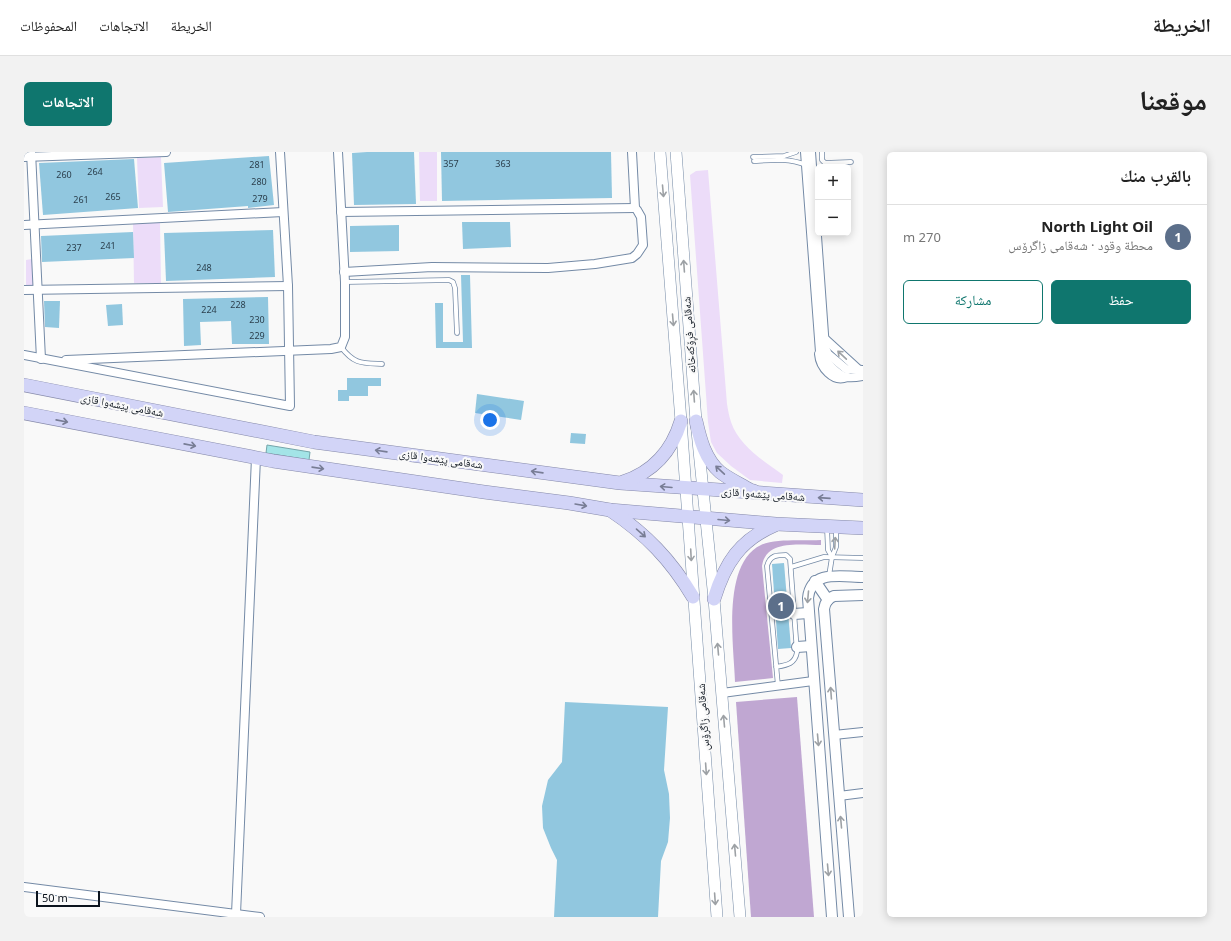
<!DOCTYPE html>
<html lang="ar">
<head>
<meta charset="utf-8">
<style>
	body { margin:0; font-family:"Noto Sans","Noto Naskh Arabic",sans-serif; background:#f2f2f2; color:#222; direction:rtl }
	.controls { position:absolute; right:12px; top:12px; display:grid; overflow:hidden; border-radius:6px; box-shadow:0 2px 10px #0003 }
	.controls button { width:36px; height:36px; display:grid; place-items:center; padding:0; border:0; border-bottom:1px solid #e0e0e0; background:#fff; color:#222; font:20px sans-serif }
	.scale { position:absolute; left:12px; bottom:10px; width:64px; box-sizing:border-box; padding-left:4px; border:2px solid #0b131d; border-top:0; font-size:11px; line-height:14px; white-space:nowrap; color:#0b131d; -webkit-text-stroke:3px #f9f9f9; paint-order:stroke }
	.you { position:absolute; left:466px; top:268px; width:14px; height:14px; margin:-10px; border:3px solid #fff; border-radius:50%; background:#1a73e8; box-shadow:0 0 0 6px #1a73e833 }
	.badge { display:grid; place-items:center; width:26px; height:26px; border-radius:50%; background:#0f766e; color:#fff; font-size:13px; font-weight:700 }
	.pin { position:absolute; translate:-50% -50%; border:2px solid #fff; box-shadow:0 1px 4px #0006 }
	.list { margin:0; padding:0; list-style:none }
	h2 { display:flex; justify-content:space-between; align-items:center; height:52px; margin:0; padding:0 16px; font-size:17px }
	h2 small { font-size:13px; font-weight:400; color:#767676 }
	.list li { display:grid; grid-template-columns:26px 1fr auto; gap:12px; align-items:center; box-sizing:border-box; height:64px; padding:0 16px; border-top:1px solid #e0e0e0 }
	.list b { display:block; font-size:15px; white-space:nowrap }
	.list p { margin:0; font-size:13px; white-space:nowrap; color:#767676 }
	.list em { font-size:13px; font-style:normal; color:#767676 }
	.actions { display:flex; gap:8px; padding:12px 16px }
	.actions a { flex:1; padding:9px 0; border:1px solid #0f766e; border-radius:6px; text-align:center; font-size:14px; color:#0f766e }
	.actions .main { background:#0f766e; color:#fff }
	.map { position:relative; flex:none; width:839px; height:765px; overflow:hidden; direction:ltr; border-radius:6px }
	header { display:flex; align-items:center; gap:24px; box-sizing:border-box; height:56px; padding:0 20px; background:#fff; border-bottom:1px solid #e0e0e0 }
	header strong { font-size:19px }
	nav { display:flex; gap:22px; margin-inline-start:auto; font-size:14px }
	.intro { display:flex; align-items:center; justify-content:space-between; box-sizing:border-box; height:96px; padding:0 24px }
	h1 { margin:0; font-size:28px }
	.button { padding:10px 18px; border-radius:6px; background:#0f766e; color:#fff; font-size:14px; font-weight:700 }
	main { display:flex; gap:24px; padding:0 24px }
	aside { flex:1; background:#fff; border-radius:6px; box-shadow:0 2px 10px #0003 }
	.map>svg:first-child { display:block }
	.green { fill:#ecdcf9 }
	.forest { fill:#c0a7d2 }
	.water { fill:#a3e4e7; stroke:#75a5aa }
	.building { fill:#91c7df }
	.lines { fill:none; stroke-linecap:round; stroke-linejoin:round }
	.service-casing { stroke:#748aa6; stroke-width:5.5 }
	.minor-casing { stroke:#748aa6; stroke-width:10 }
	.tertiary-casing { stroke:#748aa6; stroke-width:12 }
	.secondary-casing { stroke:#748aa6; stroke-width:12 }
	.trunk-casing { stroke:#8589a9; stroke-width:14 }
	.service { stroke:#fff; stroke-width:4 }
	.minor { stroke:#fff; stroke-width:8 }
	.tertiary { stroke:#fff; stroke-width:10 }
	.secondary { stroke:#fff; stroke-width:11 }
	.trunk { stroke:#d2d4f7; stroke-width:13 }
	.oneway { stroke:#9da1a5 }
	.oneway2 { stroke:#787d95 }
	.labels { text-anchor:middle; stroke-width:4; stroke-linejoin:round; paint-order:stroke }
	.number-label { font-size:9px; fill:#2c404e }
	.street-label { font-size:11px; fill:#0b131d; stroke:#f9f9f9 }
</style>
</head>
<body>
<header>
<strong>الخريطة</strong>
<nav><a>الخريطة</a><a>الاتجاهات</a><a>المحفوظات</a></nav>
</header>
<div class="intro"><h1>موقعنا</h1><a class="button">الاتجاهات</a></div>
<main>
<aside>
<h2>بالقرب منك<small></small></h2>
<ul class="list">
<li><span class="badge" style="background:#5c6f8a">1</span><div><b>North Light Oil</b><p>محطة وقود · شەقامی زاگرۆس</p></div><em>270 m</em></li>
</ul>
<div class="actions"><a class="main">حفظ</a><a>مشاركة</a></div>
</aside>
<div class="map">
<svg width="839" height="765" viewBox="0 0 839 765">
	<rect width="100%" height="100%" fill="#f9f9f9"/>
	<g class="green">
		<path d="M395 0H413V49H396Z"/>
		<path d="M137 5 139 55 115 56 113 6Z"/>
		<path d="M684 18 703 252C704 258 705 264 707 270 715 294 740 309 759 323L758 331 726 328 707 314 693 301 687 290 684 270 666 23 672 19Z"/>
		<path d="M109 71H136L137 131H110Z"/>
		<path d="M8 107 10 137 2 134V108Z"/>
	</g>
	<g class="forest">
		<path d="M797 388V393C776 393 742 387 738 414L749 526 711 530C710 495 697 412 737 393 752 386 780 389 797 388Z"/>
		<path d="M773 545 790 765H727L712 550Z"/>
	</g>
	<path class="water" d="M243 293 286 300 285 308 242 301Z"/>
	<g class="building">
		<path d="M343 0H390L392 52 330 53 328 1Z"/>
		<path d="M417 0H587L588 46 418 49Z"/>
		<path d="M245 4 250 53 224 56V54L144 60 140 11Z"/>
		<path d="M110 7 114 56 19 63 15 11Z"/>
		<path d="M438 70H486L487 95 439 97Z"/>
		<path d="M375 73V99L326 100V74Z"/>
		<path d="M249 78 251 125 142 129 140 81Z"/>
		<path d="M109 80 110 106 18 110 17 84Z"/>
		<path d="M437 123H446L448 196H412L411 151H419V190H439Z"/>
		<path d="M244 145 245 192H208L207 169 176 170 177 193 160 194 159 147Z"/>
		<path d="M20 149H36L35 176 21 175Z"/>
		<path d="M98 152 99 173 84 174 82 153Z"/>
		<path d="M323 226H357V234H344V244H325V249H314V238H323Z"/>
		<path d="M453 242 500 249 497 268 451 261Z"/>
		<path d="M547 281 562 282 561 292 546 291Z"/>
		<path d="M760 411 767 496 754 497 748 412Z"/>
		<path d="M541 550 644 555 640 618 645 642 646 666 644 690 637 709 634 765H530L533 708 527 696 519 676 518 654 524 628 538 610Z"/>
	</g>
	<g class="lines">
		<defs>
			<g id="service">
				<path d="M798 0V8L801 11 827 10"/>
				<path d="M729 5 760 4 772 0"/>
				<path d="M730 9C748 8 764 6 782 13"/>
				<path d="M321 130 425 128 429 130 431 136 433 181"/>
				<path d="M317 195C330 212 337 211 358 212"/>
				<path d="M803 376 804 398 808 405"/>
				<path d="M767 415 800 405 839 406"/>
				<path d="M805 424 808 405 812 395V377"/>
				<path d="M752 515C763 513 771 512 773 500L766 407 762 403C753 403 746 403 743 414L754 534"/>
			</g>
			<g id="minor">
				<path d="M7 0 17 207"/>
				<path d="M781 0 796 200C799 208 814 223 822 225 828 226 834 225 839 224"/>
				<path d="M787 0 801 196 804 202 822 217 839 218"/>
				<path d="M0 5 142 0"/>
				<path d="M317 60 611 56"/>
				<path d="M0 73 259 60"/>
				<path d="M320 120 408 115 524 116 571 112 608 106 613 102 619 93 617 65 613 58 611 56 608 0"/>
				<path d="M0 138 264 134"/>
				<path d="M801 187 835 218"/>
				<path d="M795 202C796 215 809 231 823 225"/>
				<path d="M0 203 266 254 264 134 256 0"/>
				<path d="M42 208 307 197 317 195 321 185V130L314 0"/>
				<path d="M698 541 789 529"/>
				<path d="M810 583 839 580"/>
				<path d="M815 644 839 641"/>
				<path d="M0 735 236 765"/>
				<path d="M212 762 232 306"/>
			</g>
			<g id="tertiary">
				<path d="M791 429 804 448"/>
				<path d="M770 462 784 461"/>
				<path d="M773 495 787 494"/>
				<path d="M808 765 784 446C787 417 818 425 839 425"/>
				<path d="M825 765 800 457C801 450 804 446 810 444L839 443"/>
			</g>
			<g id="secondary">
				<path d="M636 0 657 269 693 765"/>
				<path d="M652 0 672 269 690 447 716 765"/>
			</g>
			<g id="trunk">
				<path d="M0 233 290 290 596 331 839 348"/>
				<path d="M0 261 249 309 460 340 545 351 586 358 752 372 839 376"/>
				<path d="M672 269C676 287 681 307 696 320 705 327 716 332 726 338L730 339"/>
				<path d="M599 330C629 320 648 299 657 269"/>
				<path d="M586 358C622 382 647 408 669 445"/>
				<path d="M690 447C701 411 716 388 751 373"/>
			</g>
		</defs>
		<use href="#service" class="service-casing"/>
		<use href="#minor" class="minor-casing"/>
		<use href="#tertiary" class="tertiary-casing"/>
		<use href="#secondary" class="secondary-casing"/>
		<use href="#trunk" class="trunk-casing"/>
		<use href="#service" class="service"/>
		<use href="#minor" class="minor"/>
		<use href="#tertiary" class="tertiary"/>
		<use href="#secondary" class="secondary"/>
		<use href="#trunk" class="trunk"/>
	</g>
	<defs><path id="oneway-shaft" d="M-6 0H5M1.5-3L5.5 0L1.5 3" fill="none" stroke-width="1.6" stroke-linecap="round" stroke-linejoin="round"/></defs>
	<g class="oneway">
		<use href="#oneway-shaft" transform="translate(639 39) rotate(85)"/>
		<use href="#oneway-shaft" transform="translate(660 114) rotate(-94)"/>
		<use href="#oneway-shaft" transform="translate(649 168) rotate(85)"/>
		<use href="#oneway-shaft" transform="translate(818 203) rotate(-137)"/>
		<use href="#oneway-shaft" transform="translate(670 244) rotate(-94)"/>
		<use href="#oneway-shaft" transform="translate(811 391) rotate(-87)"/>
		<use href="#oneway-shaft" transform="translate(667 403) rotate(87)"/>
		<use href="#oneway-shaft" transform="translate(784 445) rotate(95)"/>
		<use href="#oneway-shaft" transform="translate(694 497) rotate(-95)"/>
		<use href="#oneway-shaft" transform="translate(807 541) rotate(-94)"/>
		<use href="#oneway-shaft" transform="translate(700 569) rotate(-95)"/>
		<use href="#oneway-shaft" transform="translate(794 588) rotate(85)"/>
		<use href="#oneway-shaft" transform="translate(682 617) rotate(86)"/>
		<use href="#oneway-shaft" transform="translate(817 670) rotate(-95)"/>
		<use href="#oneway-shaft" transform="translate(711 698) rotate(-95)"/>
		<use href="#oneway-shaft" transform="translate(804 718) rotate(85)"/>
		<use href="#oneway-shaft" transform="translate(691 747) rotate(86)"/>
	</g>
	<g class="oneway2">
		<use href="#oneway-shaft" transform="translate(38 269) rotate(11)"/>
		<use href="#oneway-shaft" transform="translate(166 293) rotate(11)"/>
		<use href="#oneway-shaft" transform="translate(357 299) rotate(-172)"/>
		<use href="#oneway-shaft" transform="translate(294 316) rotate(8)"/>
		<use href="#oneway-shaft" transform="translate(696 318) rotate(-137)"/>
		<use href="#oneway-shaft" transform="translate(513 320) rotate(-172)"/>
		<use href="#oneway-shaft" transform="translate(642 335) rotate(-175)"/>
		<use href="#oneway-shaft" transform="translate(800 346) rotate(-176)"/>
		<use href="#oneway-shaft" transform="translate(557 353) rotate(10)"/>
		<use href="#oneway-shaft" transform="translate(700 368) rotate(5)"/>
		<use href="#oneway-shaft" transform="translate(617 381) rotate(41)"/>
	</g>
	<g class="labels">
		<g class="number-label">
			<text x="427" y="15">357</text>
			<text x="479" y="15">363</text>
			<text x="233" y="16">281</text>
			<text x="71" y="23">264</text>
			<text x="40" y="26">260</text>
			<text x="235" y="33">280</text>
			<text x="89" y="48">265</text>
			<text x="236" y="50">279</text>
			<text x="57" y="51">261</text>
			<text x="84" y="97">241</text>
			<text x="50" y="99">237</text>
			<text x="180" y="119">248</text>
			<text x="214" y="156">228</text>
			<text x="185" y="161">224</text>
			<text x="233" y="171">230</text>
			<text x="233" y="187">229</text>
		</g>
		<g class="street-label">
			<text transform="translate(665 183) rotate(-94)" y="4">شەقامی فڕۆکەخانە</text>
			<text transform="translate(98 253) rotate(11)" y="4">شەقامی پێشەوا قازی</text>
			<text transform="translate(417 307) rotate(8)" y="4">شەقامی پێشەوا قازی</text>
			<text transform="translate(739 342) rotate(4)" y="4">شەقامی پێشەوا قازی</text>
			<text transform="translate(679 565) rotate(-94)" y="4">شەقامی زاگرۆس</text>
		</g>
	</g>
</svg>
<div class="controls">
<button>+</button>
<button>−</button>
</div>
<div class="scale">50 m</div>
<div class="you"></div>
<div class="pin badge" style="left:757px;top:454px;background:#5c6f8a">1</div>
</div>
</main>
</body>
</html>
